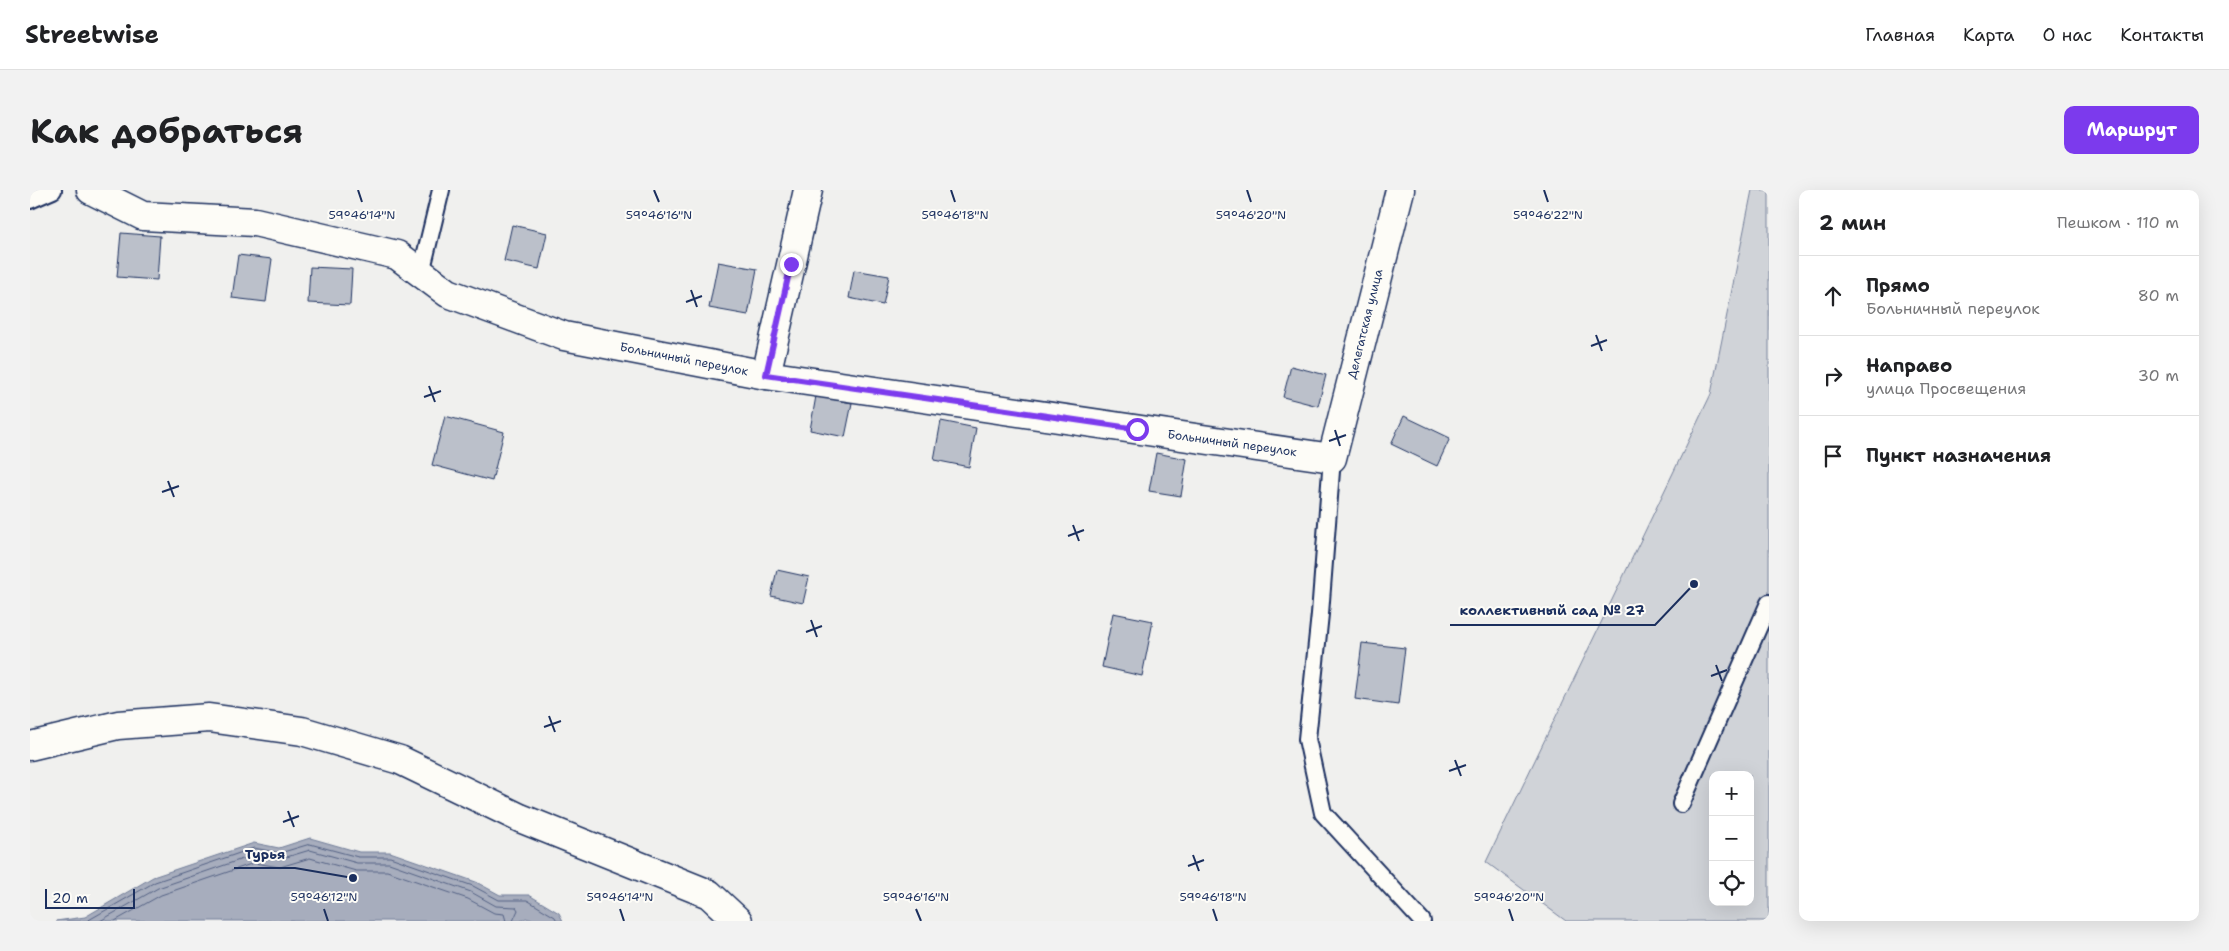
<!DOCTYPE html>
<html lang="ru">
<head>
<meta charset="utf-8">
<style>
	body { margin:0; font-family:"Shantell Sans",sans-serif; background:#f2f2f2; color:#202124 }
	.controls { position:absolute; right:15px; bottom:15px; display:grid; overflow:hidden; border-radius:10px; box-shadow:0 5px 20px #0002 }
	.controls button { width:45px; height:45px; display:grid; place-items:center; padding:0; border:0; border-bottom:1px solid #e0e0e0; background:#fff; color:#202124; font:25px sans-serif }
	.scale { position:absolute; left:15px; bottom:12px; width:90px; box-sizing:border-box; padding-left:5px; border:2px solid #1b2f5e; border-top:0; font-size:14px; line-height:18px; white-space:nowrap; color:#1b2f5e; -webkit-text-stroke:4px #fdfcf7; paint-order:stroke }
	.stop { position:absolute; width:15px; height:15px; margin:-11px; border:4px solid #7c3aed; border-radius:50%; background:#fff }
	.stop.end { background:#7c3aed; border-color:#fff; box-shadow:0 1px 5px #0008 }
	.list { margin:0; padding:0; list-style:none }
	h2 { display:flex; justify-content:space-between; align-items:center; height:65px; margin:0; padding:0 20px; font-size:21px }
	h2 small { font-size:16px; font-weight:400; color:#757577 }
	.list li { display:grid; grid-template-columns:32px 1fr auto; gap:15px; align-items:center; box-sizing:border-box; height:80px; padding:0 20px; border-top:1px solid #e0e0e0 }
	.list b { display:block; font-size:19px; white-space:nowrap }
	.list p { margin:0; font-size:16px; white-space:nowrap; color:#757577 }
	.list em { font-size:16px; font-style:normal; color:#757577 }
	.icon { flex:none; width:28px; height:28px; fill:none; stroke:currentColor; stroke-width:2; stroke-linecap:round; stroke-linejoin:round }
	.map { position:relative; flex:none; width:1739px; height:731px; overflow:hidden; border-radius:10px }
	header { display:flex; align-items:center; gap:30px; box-sizing:border-box; height:70px; padding:0 25px; background:#fff; border-bottom:1px solid #e0e0e0 }
	header strong { font-size:24px }
	nav { display:flex; gap:28px; margin-inline-start:auto; font-size:18px }
	.intro { display:flex; align-items:center; justify-content:space-between; box-sizing:border-box; height:120px; padding:0 30px }
	h1 { margin:0; font-size:35px }
	.button { padding:12px 22px; border-radius:10px; background:#7c3aed; color:#fff; font-size:18px; font-weight:700 }
	main { display:flex; gap:30px; padding:0 30px }
	aside { flex:1; background:#fff; border-radius:10px; box-shadow:0 5px 20px #0002 }
	.map>svg:first-child { display:block }
	.green { fill:#d0d3d8; stroke:#76819b; fill-rule:evenodd }
	.water { fill:#a7adbd; stroke:#6f7b97 }
	.lines { fill:none; stroke-linecap:round; stroke-linejoin:round }
	.shore { stroke:#536184; stroke-width:1 }
	.building { fill:#bbc0ca; stroke:#1b2f5e }
	.service-casing { stroke:#1b2f5e; stroke-width:20 }
	.minor-casing { stroke:#1b2f5e; stroke-width:31 }
	.service { stroke:#fdfcf7; stroke-width:16 }
	.minor { stroke:#fdfcf7; stroke-width:28 }
	.route { stroke:#7c3aed; stroke-width:6 }
	.ticks { fill:none; stroke:#1b2f5e; stroke-width:2 }
	.labels { text-anchor:middle; stroke-width:4; stroke-linejoin:round; paint-order:stroke }
	.street-label { font-size:12px; fill:#1b2f5e; stroke:#fdfcf7 }
	.ticks-label { font-size:12px; text-anchor:middle; fill:#1b2f5e; stroke:#fdfcf7; stroke-width:4; stroke-linejoin:round; paint-order:stroke }
	.leader { fill:none; stroke:#1b2f5e; stroke-width:2 }
	.callout-dot { fill:#1b2f5e; stroke:#fdfcf7; stroke-width:2 }
	.callout-label { font-size:14px; text-anchor:middle; font-weight:bold; fill:#1b2f5e; stroke:#fdfcf7; stroke-width:4; stroke-linejoin:round; paint-order:stroke }
</style>
</head>
<body>
<header>
<strong>Streetwise</strong>
<nav><a>Главная</a><a>Карта</a><a>О нас</a><a>Контакты</a></nav>
</header>
<div class="intro"><h1>Как добраться</h1><a class="button">Маршрут</a></div>
<main>
<div class="map">
<svg width="1739" height="731" viewBox="0 0 1739 731">
	<rect width="100%" height="100%" fill="#f0f0ee"/>
	<filter id="ink" filterUnits="userSpaceOnUse"><feTurbulence type="fractalNoise" baseFrequency=".02" numOctaves="2"/><feDisplacementMap in="SourceGraphic" scale="10" xChannelSelector="R" yChannelSelector="G"/><feConvolveMatrix kernelMatrix="1 2 1 2 8 2 1 2 1" color-interpolation-filters="sRGB"/></filter>
	<g filter="url(#ink)">
		<path class="green" d="M1722 0H1739V731H1536L1456 672 1681 204ZM1683 585H1720V712H1683Z"/>
		<path class="water" d="M280 648 329 662H360L446 692 470 705H499L529 723 533 731H506L496 728 490 731H26L55 727 123 687 224 653 249 658Z"/>
		<g class="lines">
			<g class="shore">
				<path d="M57 731 125 692 224 658 250 663 280 654 328 667H360L443 696 469 710H497L525 727 527 731"/>
				<path d="M70 731 128 698 224 665 250 669 280 660 327 673H359L441 702 466 716 486 717 488 720 483 731"/>
				<path d="M85 731 131 705 224 673 250 677 280 668 326 681H357L438 709 464 723 474 724 476 731"/>
			</g>
		</g>
		<g class="building">
			<path d="M482 35 517 43 509 79 474 71Z"/>
			<path d="M91 43 130 46 127 90 87 87Z"/>
			<path d="M208 65 242 69 236 112 202 108Z"/>
			<path d="M688 72 727 79 718 125 679 118Z"/>
			<path d="M280 77 322 79 320 115 278 113Z"/>
			<path d="M824 80 859 86 853 115 819 108Z"/>
			<path d="M1261 176 1296 185 1288 216 1253 207Z"/>
			<path d="M786 206 822 213 815 247 780 240Z"/>
			<path d="M415 226 474 242 462 291 402 275Z"/>
			<path d="M1374 226 1420 248 1407 276 1361 254Z"/>
			<path d="M911 231 946 238 939 277 904 270Z"/>
			<path d="M1126 263 1157 269 1151 306 1119 301Z"/>
			<path d="M747 380 779 387 773 413 741 406Z"/>
			<path d="M1083 423 1123 431 1112 486 1072 477Z"/>
			<path d="M1332 453 1375 458 1368 515 1325 509Z"/>
		</g>
		<g class="lines">
			<defs>
				<g id="service">
					<path d="M0 10 23 0"/>
					<path d="M391 83 411 0"/>
					<path d="M1302 268 1290 424 1277 549 1293 623 1392 731"/>
					<path d="M1651 614 1739 413"/>
				</g>
				<g id="minor">
					<path d="M61 0 113 26 225 32 367 65 418 103 534 146 736 185 1302 268 1370 0"/>
					<path d="M736 185 778 0"/>
					<path d="M0 556 88 535 179 528 272 541 370 570 490 628 679 704 708 731"/>
				</g>
			</defs>
			<use href="#service" class="service-casing"/>
			<use href="#minor" class="minor-casing"/>
			<use href="#service" class="service"/>
			<use href="#minor" class="minor"/>
		</g>
	</g>
	<g class="lines" filter="url(#ink)">
		<path class="route" d="M761 74 736 185 1107 239"/>
	</g>
	<path class="ticks" d="M328 0 332 12M624 0 629 12M921 0 925 12M1217 0 1221 12M1514 0 1518 12M661 100 667 117M656 112 672 106M1566 145 1572 161M1561 156 1577 150M399 196 405 212M394 207 411 201M1305 240 1310 256M1299 251 1316 245M138 291 144 307M132 302 149 296M1043 335 1049 351M1038 346 1054 340M781 430 787 447M776 442 792 436M1686 475 1692 491M1681 486 1697 480M519 526 525 542M514 537 531 531M1425 570 1431 586M1419 581 1436 575M258 621 264 637M253 632 269 626M1163 665 1169 681M1158 676 1174 670M294 719 298 731M590 719 594 731M886 719 891 731M1183 719 1187 731M1479 719 1483 731"/>
	<g class="labels">
		<g class="street-label">
			<text transform="translate(1335 134) rotate(-76)" y="4">Делегатская улица</text>
			<text transform="translate(654 169) rotate(11)" y="4">Больничный переулок</text>
			<text transform="translate(1202 253) rotate(8)" y="4">Больничный переулок</text>
		</g>
	</g>
	<g class="ticks-label">
		<text x="332" y="29">59°46'14"N</text>
		<text x="629" y="29">59°46'16"N</text>
		<text x="1221" y="29">59°46'20"N</text>
		<text x="925" y="29">59°46'18"N</text>
		<text x="1518" y="29">59°46'22"N</text>
		<text x="294" y="711">59°46'12"N</text>
		<text x="590" y="711">59°46'14"N</text>
		<text x="886" y="711">59°46'16"N</text>
		<text x="1183" y="711">59°46'18"N</text>
		<text x="1479" y="711">59°46'20"N</text>
	</g>
	<path class="leader" d="M1664 394L1625 435H1420M323 688L265 678H204"/>
	<g class="callout-dot">
		<circle cx="1664" cy="394" r="5"/>
		<circle cx="323" cy="688" r="5"/>
	</g>
	<g class="callout-label">
		<text x="1522" y="425">коллективный сад № 27</text>
		<text x="235" y="669">Турья</text>
	</g>
</svg>
<div class="controls">
<button>+</button>
<button>−</button>
<button><svg class="icon" aria-label="locate" viewBox="0 0 24 24"><circle cx="12" cy="12" r="6"/><path d="M12 2v4M12 18v4M2 12h4M18 12h4"/></svg></button>
</div>
<div class="scale">20 m</div>
<div class="stop" style="left:1107px;top:239px"></div>
<div class="stop end" style="left:761px;top:74px"></div>
</div>
<aside>
<h2>2 мин<small>Пешком · 110 m</small></h2>
<ul class="list">
<li><svg class="icon" aria-label="ahead" viewBox="0 0 24 24"><path d="M12 20V5M6 11l6-6 6 6"/></svg><div><b>Прямо</b><p>Больничный переулок</p></div><em>80 m</em></li>
<li><svg class="icon" aria-label="right" viewBox="0 0 24 24"><path d="M7 20v-9h11M14 6l5 5-5 5"/></svg><div><b>Направо</b><p>улица Просвещения</p></div><em>30 m</em></li>
<li><svg class="icon" aria-label="arrive" viewBox="0 0 24 24"><path d="M6 21V4h12l-3 4 3 4H6"/></svg><div><b>Пункт назначения</b></div></li>
</ul>
</aside>
</main>
</body>
</html>
